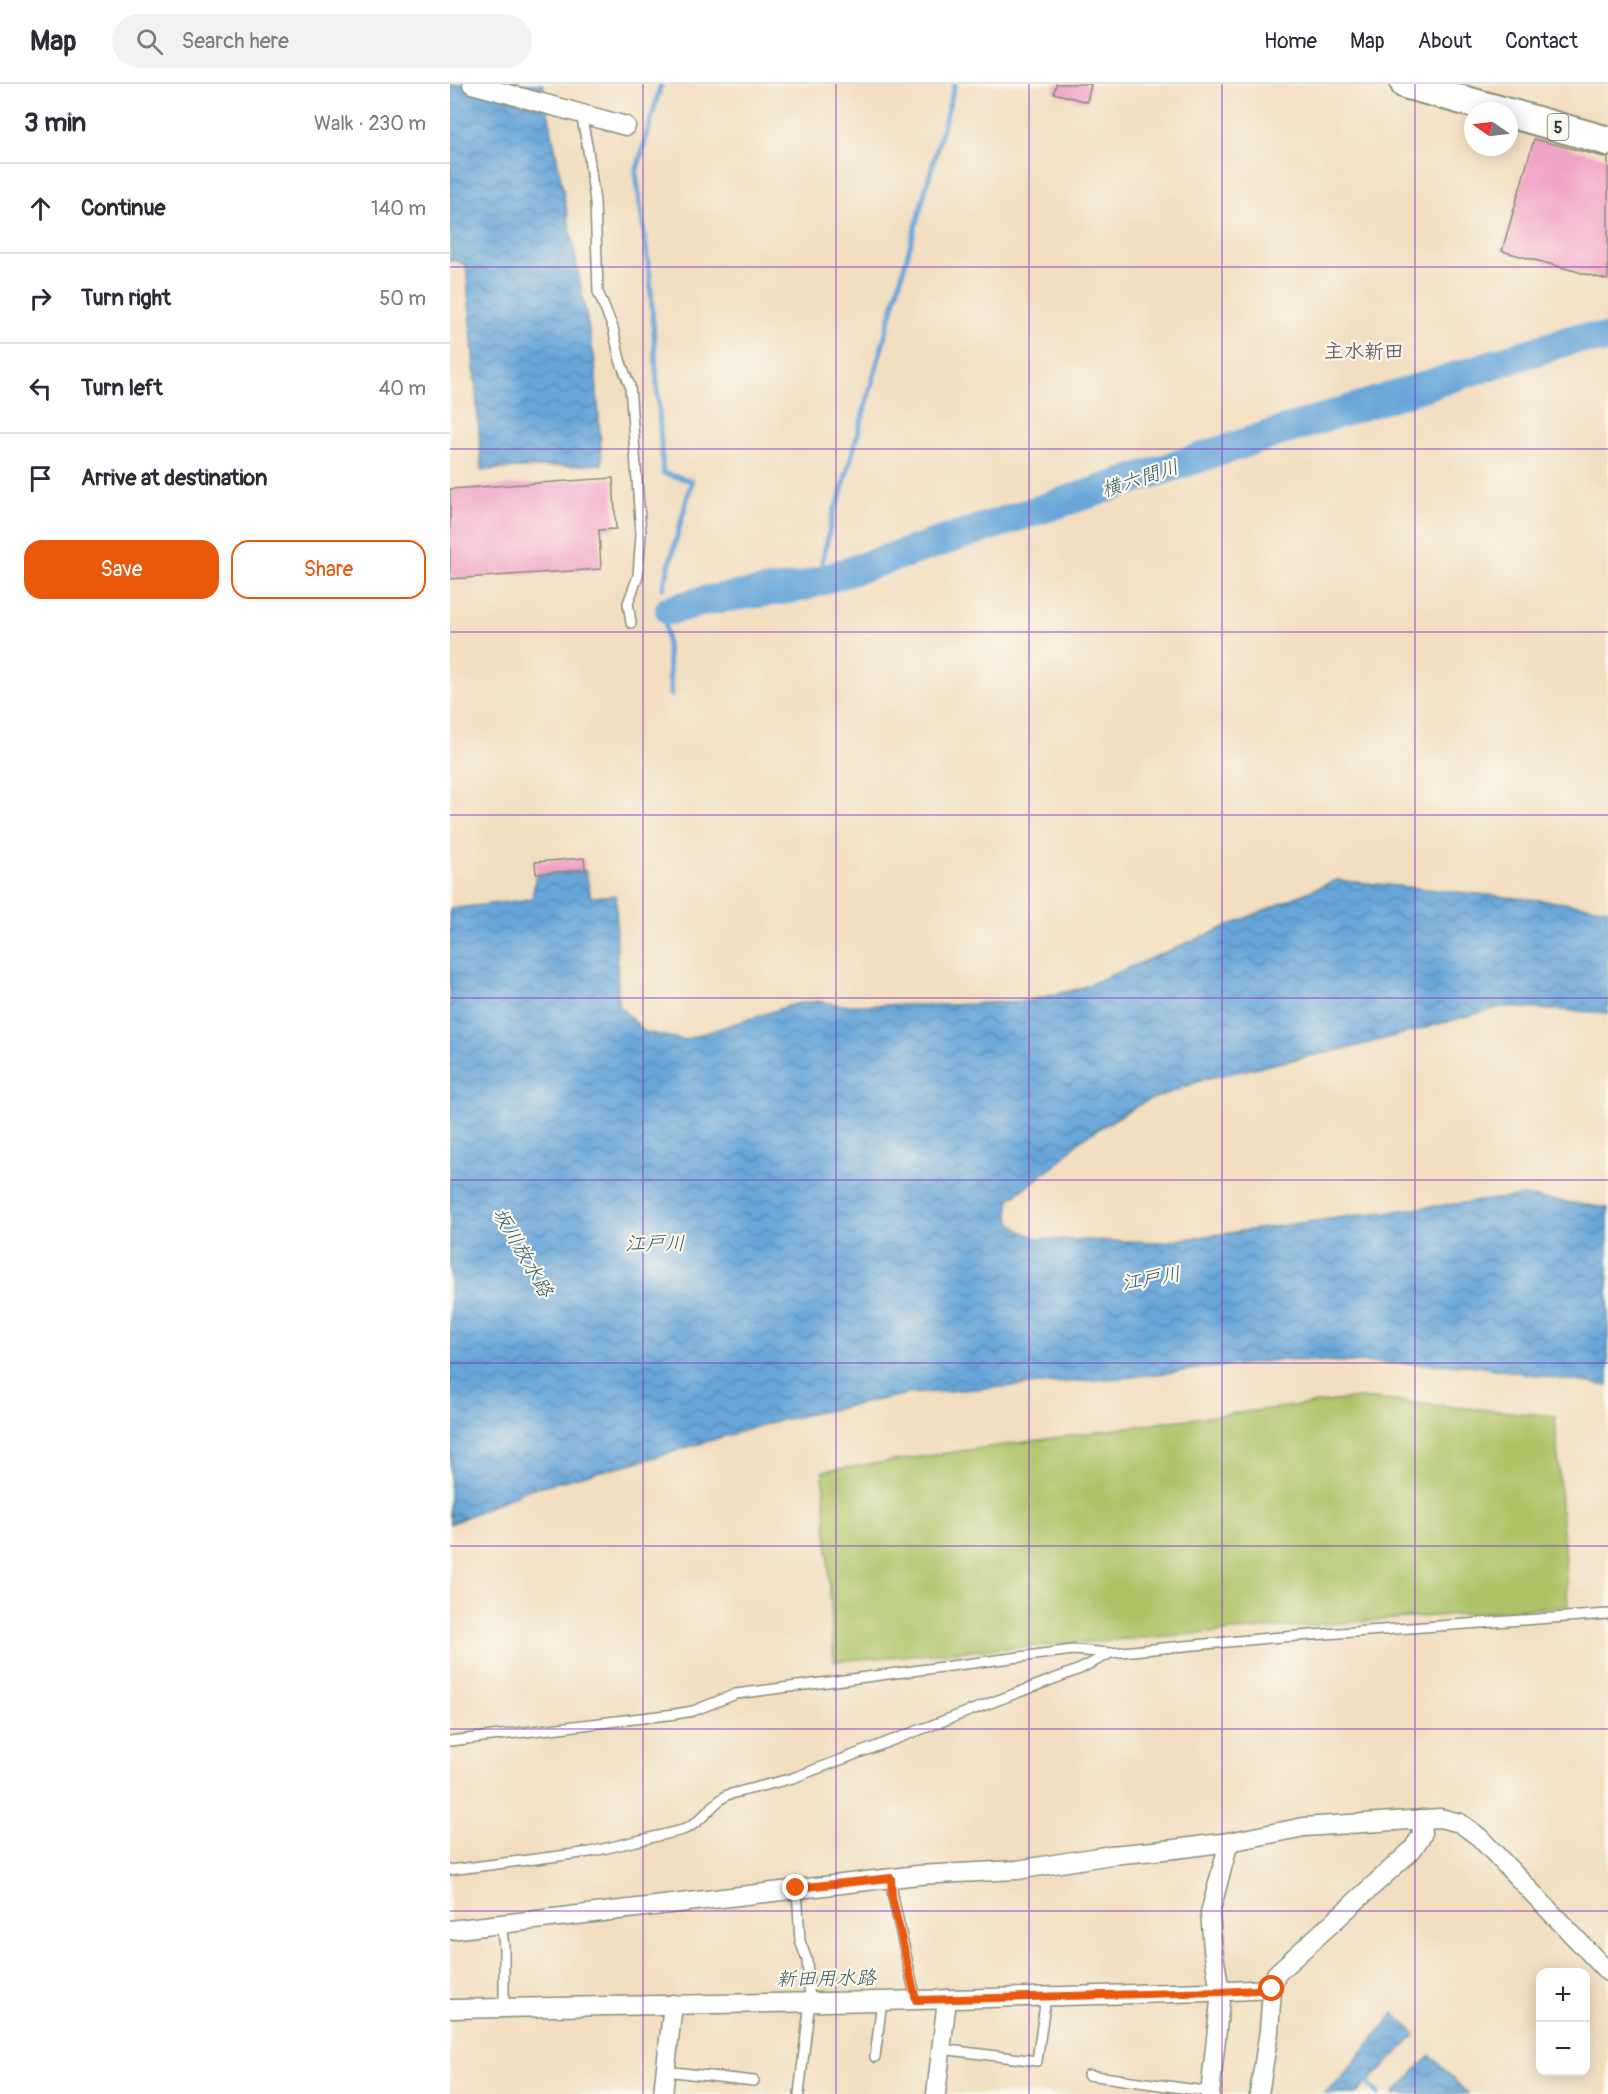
<!DOCTYPE html>
<html lang="en">
<head>
<meta charset="utf-8">
<style>
	body { margin:0; font-family:Pangolin,"Klee One",sans-serif; background:#f2f2f3; color:#2b2b33 }
	.controls { position:absolute; right:18px; bottom:18px; display:grid; overflow:hidden; border-radius:12px; box-shadow:0 3px 15px #0003 }
	.controls button { width:54px; height:54px; display:grid; place-items:center; padding:0; border:0; border-bottom:2px solid #e1e1e2; background:#fff; color:#2b2b33; font:30px sans-serif }
	.compass { position:absolute; left:1014px; top:18px; width:54px; height:54px; border-radius:50%; background:#fff; box-shadow:0 3px 15px #0003; rotate:284deg }
	.stop { position:absolute; width:18px; height:18px; margin:-14px; border:4px solid #ea580c; border-radius:50%; background:#fff }
	.stop.end { background:#ea580c; border-color:#fff; box-shadow:0 2px 6px #0008 }
	.list { margin:0; padding:0; list-style:none }
	h2 { display:flex; justify-content:space-between; align-items:center; height:78px; margin:0; padding:0 24px; font-size:26px }
	h2 small { font-size:20px; font-weight:400; color:#7c7c81 }
	.list li { display:grid; grid-template-columns:39px 1fr auto; gap:18px; align-items:center; box-sizing:border-box; height:90px; padding:0 24px; border-top:2px solid #e1e1e2 }
	.list b { display:block; font-size:22px; white-space:nowrap }
	.list em { font-size:20px; font-style:normal; color:#7c7c81 }
	.actions { display:flex; gap:12px; padding:18px 24px }
	.actions a { flex:1; padding:14px 0; border:2px solid #ea580c; border-radius:18px; text-align:center; font-size:21px; color:#ea580c }
	.actions .main { background:#ea580c; color:#fff }
	.icon { flex:none; width:33px; height:33px; fill:none; stroke:currentColor; stroke-width:2; stroke-linecap:round; stroke-linejoin:round }
	.map { position:relative; flex:none; width:1158px; height:2010px; overflow:hidden }
	header { display:flex; align-items:center; gap:36px; box-sizing:border-box; height:84px; padding:0 30px; background:#fff; border-bottom:2px solid #e1e1e2 }
	header strong { font-size:28px }
	nav { display:flex; gap:33px; margin-inline-start:auto; font-size:21px }
	.search { width:420px; height:54px; background:#f2f2f3; display:flex; align-items:center; gap:15px; box-sizing:border-box; padding:0 21px; border-radius:33px; color:#7c7c81; font-size:22px }
	main { display:flex }
	aside { flex:1; background:#fff }
	.map>svg:first-child { display:block }
	.pitch { fill:#aec368; stroke:#66804e; stroke-width:1.5 }
	.water { fill:url(#water-waves); stroke:#437286; stroke-width:1.5 }
	.lines { fill:none; stroke-linecap:round; stroke-linejoin:round }
	.stream { stroke:#67a6d9; stroke-width:5 }
	.river { stroke:#67a6d9; stroke-width:30 }
	.building { fill:#f1a3c6 }
	.lane-casing { stroke:#888e7a; stroke-width:12 }
	.street-casing { stroke:#888e7a; stroke-width:21 }
	.primary-casing { stroke:#888e7a; stroke-width:32 }
	.lane { stroke:#fff; stroke-width:9 }
	.street { stroke:#fff; stroke-width:18 }
	.primary { stroke:#fff; stroke-width:28 }
	.route { stroke:#ea580c; stroke-width:8 }
	.grid { fill:none; stroke:#7b2cbf; stroke-width:1.5; stroke-opacity:0.55 }
	.labels { text-anchor:middle; stroke-width:4.5; stroke-linejoin:round; paint-order:stroke }
	.shield { fill:#fbf7ec; stroke:#61756b; stroke-width:1.5 }
	.shield-label { font-size:16px; font-weight:bold; fill:#1f3d34 }
	.neighbourhood-label { font-size:20px; font-weight:bold; fill:#686167; stroke:#fbf7ec }
	.water-label { font-size:20px; font-style:italic; fill:#355c66; stroke:#fbf7ec }
</style>
</head>
<body>
<header>
<strong>Map</strong>
<div class="search"><svg class="icon" aria-label="search" viewBox="0 0 24 24"><circle cx="10" cy="10" r="6"/><path d="M15 15l6 6"/></svg>Search here</div>
<nav><a>Home</a><a>Map</a><a>About</a><a>Contact</a></nav>
</header>
<main>
<aside>
<h2>3 min<small>Walk · 230 m</small></h2>
<ul class="list">
<li><svg class="icon" aria-label="ahead" viewBox="0 0 24 24"><path d="M12 20V5M6 11l6-6 6 6"/></svg><div><b>Continue</b></div><em>140 m</em></li>
<li><svg class="icon" aria-label="right" viewBox="0 0 24 24"><path d="M7 20v-9h11M14 6l5 5-5 5"/></svg><div><b>Turn right</b></div><em>50 m</em></li>
<li><svg class="icon" aria-label="left" viewBox="0 0 24 24"><path d="M17 20v-9H6M10 6l-5 5 5 5"/></svg><div><b>Turn left</b></div><em>40 m</em></li>
<li><svg class="icon" aria-label="arrive" viewBox="0 0 24 24"><path d="M6 21V4h12l-3 4 3 4H6"/></svg><div><b>Arrive at destination</b></div></li>
</ul>
<div class="actions"><a class="main">Save</a><a>Share</a></div>
</aside>
<div class="map">
<svg width="1158" height="2010" viewBox="0 0 1158 2010">
	<defs>
		<pattern id="water-waves" width="16" height="10" patternUnits="userSpaceOnUse" patternTransform="scale(1.5)"><rect width="16" height="10" fill="#67a6d9"/><path d="M0 5q4-4 8 0t8 0" fill="none" stroke="#5488b1"/></pattern>
	</defs>
	<rect width="100%" height="100%" fill="#fbf7ec"/>
	<filter id="ink" filterUnits="userSpaceOnUse"><feTurbulence type="fractalNoise" baseFrequency=".0167" numOctaves="2"/><feDisplacementMap in="SourceGraphic" scale="12" xChannelSelector="R" yChannelSelector="G"/><feConvolveMatrix kernelMatrix="1 2 1 2 8 2 1 2 1" color-interpolation-filters="sRGB"/></filter>
	<filter id="wash" filterUnits="userSpaceOnUse"><feTurbulence type="fractalNoise" baseFrequency=".008" numOctaves="4" result="noise"/><feDisplacementMap in="SourceGraphic" scale="24" xChannelSelector="R" yChannelSelector="G"/><feGaussianBlur stdDeviation="1.35" result="paint"/><feColorMatrix in="noise" values="0 0 0 0 0 0 0 0 0 0 0 0 0 0 0 0 0 1.4 0 .05"/><feComposite in="paint" operator="in"/></filter>
	<g filter="url(#wash)">
		<rect width="100%" height="100%" fill="#f2dec0"/>
		<path class="pitch" d="M910 1314 1105 1332 1118 1522 384 1577 373 1387 714 1338Z"/>
		<g class="water">
			<path d="M0 0H93L145 278 152 380 32 386 16 181 5 176 0 178Z"/>
			<path d="M135 786 141 813 166 811 168 921 195 948 234 956 345 920 368 917 390 921H498L578 917 631 904 886 796 1099 817 1158 825V929L1051 923 912 961 758 994 692 1019 630 1056 608 1079 560 1115C554 1141 568 1147 590 1155L713 1158 900 1132 1074 1112 1158 1124V1302L1019 1281 828 1276 671 1294 458 1310 326 1337 195 1376 80 1405 0 1440V825L82 815 86 790Z"/>
			<path d="M944 1929 966 1951 906 2010H873L893 1992Z"/>
			<path d="M980 1971 1018 2010H943Z"/>
		</g>
		<g class="lines">
			<g class="stream">
				<path d="M211 0 186 89 200 193 213 389 242 397 213 504"/>
				<path d="M372 478 384 426 389 417 505 0"/>
				<path d="M214 522 221 611"/>
				<path d="M914 1995 928 2010"/>
			</g>
			<path class="river" d="M220 526 257 516 351 503 829 348 1127 254 1158 255"/>
		</g>
		<g id="blocks">
			<g class="building">
				<path d="M606 0H641L637 18 604 9Z"/>
				<path d="M1084 55 1158 74V196L1052 167Z"/>
				<path d="M163 394 166 445 149 446 151 485 0 495V405Z"/>
				<path d="M134 774 135 786 86 790 85 778Z"/>
			</g>
		</g>
	</g>
	<g filter="url(#ink)">
		<use href="#blocks" fill-opacity="0" stroke="#888e7a" stroke-width="1.5"/>
		<g class="lines">
			<defs>
				<g id="lane">
					<path d="M131 30 138 66 145 118 148 208 163 244 170 276 180 302 191 450 188 492 178 519 181 539"/>
					<path d="M0 1657 225 1630 243 1627 286 1610 623 1566 661 1569 819 1554 1158 1530"/>
					<path d="M0 1786 140 1768 233 1746C253 1738 259 1722 277 1711L343 1694 630 1585 659 1570"/>
					<path d="M441 1794 443 1813 466 1916"/>
					<path d="M347 1804 350 1857 357 1876 360 1917 349 2010"/>
					<path d="M51 1840 54 1862V1923"/>
					<path d="M491 1965 587 1977 596 1913"/>
					<path d="M425 1973 432 1917"/>
					<path d="M215 1987 304 1997"/>
					<path d="M638 1991 761 2008"/>
				</g>
				<g id="street">
					<path d="M22 0 176 42"/>
					<path d="M0 1846 468 1791 567 1786 661 1771 725 1765 779 1758 854 1743 990 1734 1010 1739 1029 1753 1158 1888"/>
					<path d="M770 1908 763 1865 760 1829 779 1758"/>
					<path d="M0 1925 432 1917 758 1908 822 1905"/>
					<path d="M213 2010 223 1920"/>
					<path d="M486 2010 497 1915"/>
					<path d="M760 2010 771 1908"/>
					<path d="M809 2010 819 1947 822 1905 826 1890 962 1766 972 1751 971 1735"/>
				</g>
				<g id="primary">
					<path d="M955 0 1052 27"/>
					<path d="M1059 29 1158 57"/>
				</g>
			</defs>
			<use href="#lane" class="lane-casing"/>
			<use href="#street" class="street-casing"/>
			<use href="#primary" class="primary-casing"/>
			<use href="#lane" class="lane"/>
			<use href="#street" class="street"/>
			<use href="#primary" class="primary"/>
		</g>
	</g>
	<g class="lines" filter="url(#ink)">
		<path class="route" d="M346 1804 441 1794 442 1813 466 1916 771 1908 822 1905"/>
	</g>
	<path class="grid" d="M193 0V2010M386 0V2010M579 0V2010M772 0V2010M965 0V2010M0 183H1158M0 365H1158M0 548H1158M0 731H1158M0 914H1158M0 1096H1158M0 1279H1158M0 1462H1158M0 1645H1158M0 1827H1158"/>
	<g class="labels">
		<rect class="shield" x="1097.5" y="30" width="21" height="26" rx="4.5"/>
		<g class="shield-label">
			<text x="1108" y="49">5</text>
		</g>
		<g class="neighbourhood-label">
			<text x="914" y="274">主水新田</text>
		</g>
		<g class="water-label">
			<text transform="translate(690 394) rotate(-18)" y="7">横六間川</text>
			<text x="205" y="1166">江戸川</text>
			<text transform="translate(73 1168) rotate(60)" y="7">坂川放水路</text>
			<text transform="translate(701 1194) rotate(-10)" y="7">江戸川</text>
			<text transform="translate(376 1894) rotate(-1)" y="7">新田用水路</text>
		</g>
	</g>
</svg>
<div class="controls">
<button>+</button>
<button>−</button>
</div>
<svg class="compass" viewBox="-18 -18 36 36"><path d="M0-13l5 13h-10z" fill="#e53935"/><path d="M0 13l5-13h-10z" fill="#7c7c81"/></svg>
<div class="stop" style="left:822px;top:1905px"></div>
<div class="stop end" style="left:346px;top:1804px"></div>
</div>
</main>
</body>
</html>
